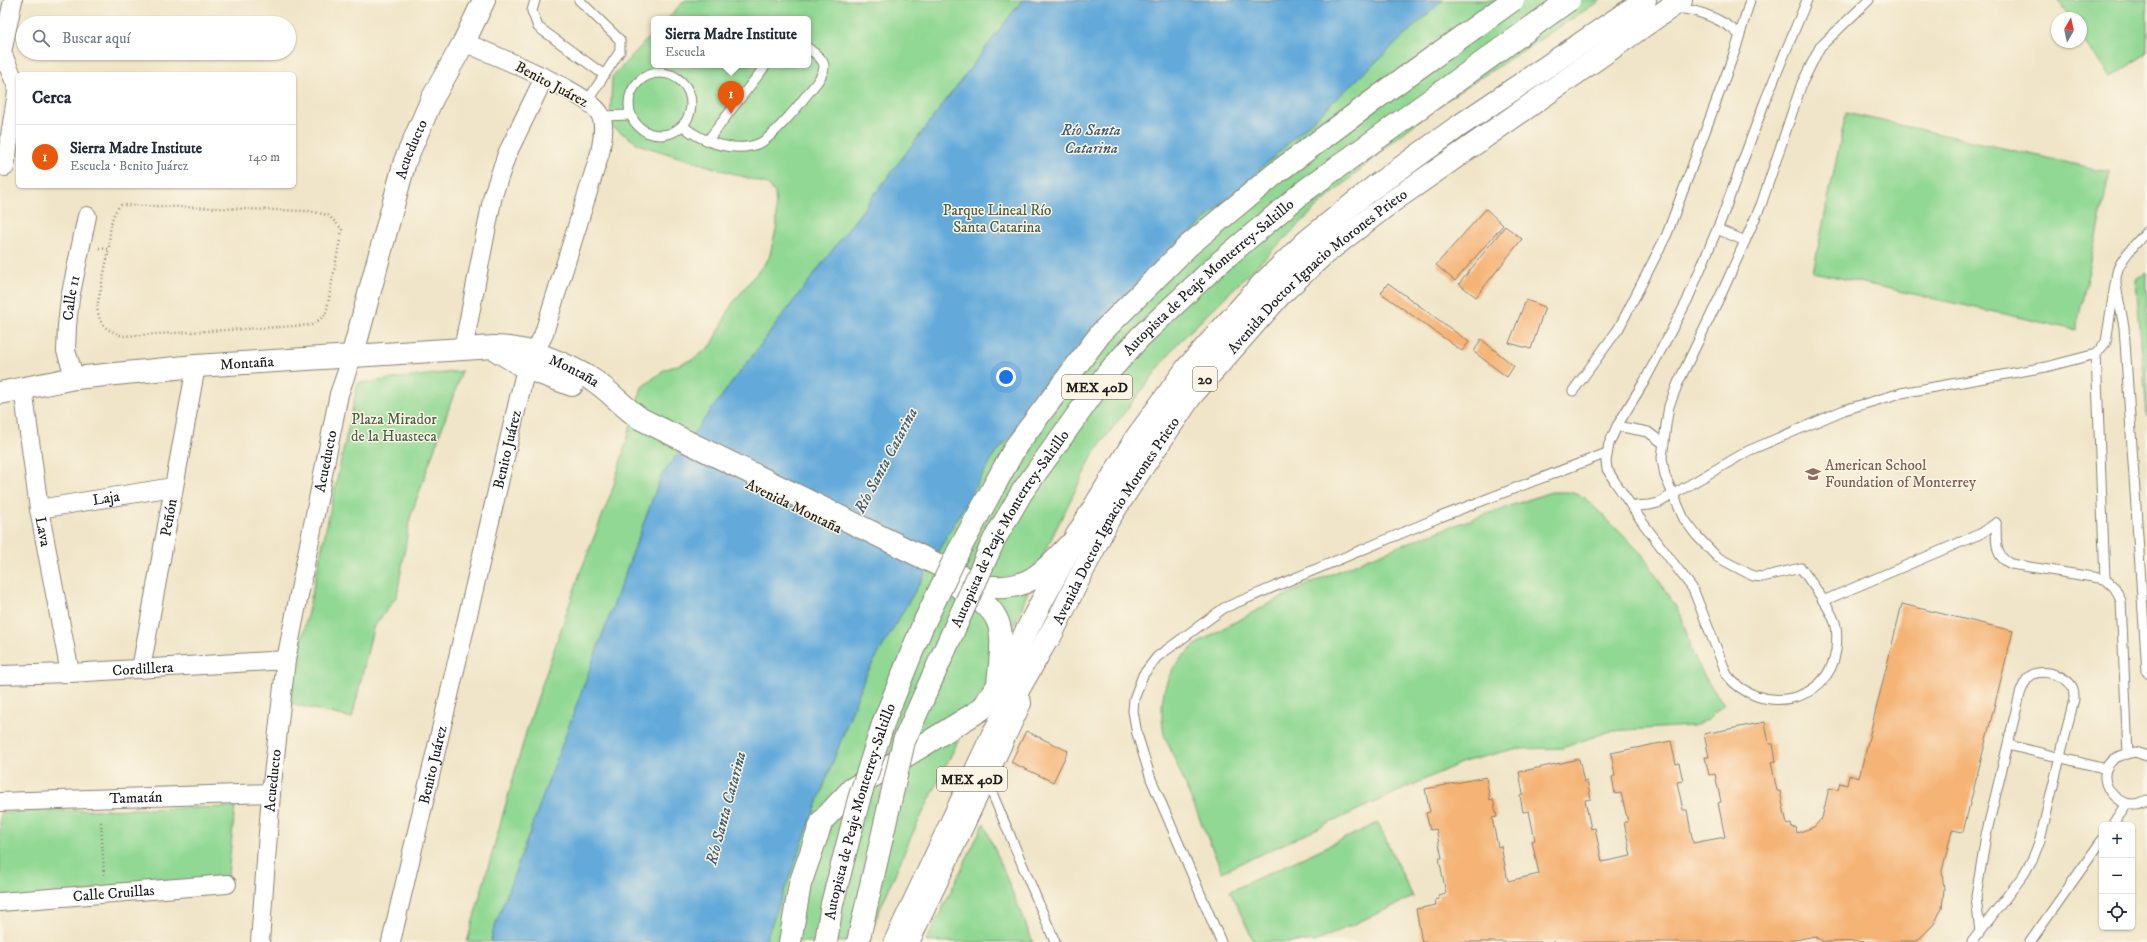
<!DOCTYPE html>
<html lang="es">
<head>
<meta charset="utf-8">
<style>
	body { margin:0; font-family:"IM FELL DW Pica",serif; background:#f6f6f7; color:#1f2937 }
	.controls { position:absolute; right:12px; bottom:12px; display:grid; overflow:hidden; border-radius:6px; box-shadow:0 1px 3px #0004 }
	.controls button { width:36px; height:36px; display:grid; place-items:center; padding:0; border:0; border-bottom:1px solid #e0e1e3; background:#fff; color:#1f2937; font:20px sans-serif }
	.compass { position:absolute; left:2051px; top:12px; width:36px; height:36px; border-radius:50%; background:#fff; box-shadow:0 1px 3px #0004; rotate:9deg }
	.you { position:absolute; left:1006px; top:377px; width:14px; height:14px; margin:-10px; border:3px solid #fff; border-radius:50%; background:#1a73e8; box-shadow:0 0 0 6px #1a73e833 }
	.badge { display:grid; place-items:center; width:26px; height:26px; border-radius:50%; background:#ea580c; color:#fff; font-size:13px; font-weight:700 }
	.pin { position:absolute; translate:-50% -33px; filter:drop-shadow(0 1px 2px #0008) }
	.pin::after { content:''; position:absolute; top:21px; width:14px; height:12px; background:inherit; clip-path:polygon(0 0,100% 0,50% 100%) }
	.popup { position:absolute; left:651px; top:16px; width:160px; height:52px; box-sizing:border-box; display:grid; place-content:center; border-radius:6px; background:#fff; filter:drop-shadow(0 1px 3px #0005); font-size:13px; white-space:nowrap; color:#747a83 }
	.popup b { font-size:15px; color:#1f2937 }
	.popup::after { content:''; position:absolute; left:50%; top:100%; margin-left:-8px; border:8px solid transparent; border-top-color:#fff }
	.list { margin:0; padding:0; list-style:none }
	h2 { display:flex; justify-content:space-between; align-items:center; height:52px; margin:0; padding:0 16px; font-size:17px }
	h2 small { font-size:13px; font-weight:400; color:#747a83 }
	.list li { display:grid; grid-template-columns:26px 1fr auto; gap:12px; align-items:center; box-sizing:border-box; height:64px; padding:0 16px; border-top:1px solid #e0e1e3 }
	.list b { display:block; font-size:15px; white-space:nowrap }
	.list p { margin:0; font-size:13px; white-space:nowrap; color:#747a83 }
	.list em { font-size:13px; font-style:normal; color:#747a83 }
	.icon { flex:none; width:22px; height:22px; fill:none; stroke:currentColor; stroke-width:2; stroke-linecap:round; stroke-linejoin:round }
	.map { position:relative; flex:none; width:2147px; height:942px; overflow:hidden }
	.search { position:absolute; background:#fff; box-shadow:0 1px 3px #0004; left:16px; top:16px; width:280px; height:44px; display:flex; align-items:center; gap:10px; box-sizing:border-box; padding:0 14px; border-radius:22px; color:#747a83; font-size:15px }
	.panel { position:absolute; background:#fff; box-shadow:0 1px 3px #0004; left:16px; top:72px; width:280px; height:116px; border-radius:6px }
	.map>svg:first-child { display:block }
	.green { fill:#90d893; stroke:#567a58 }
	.water { fill:#64aada; stroke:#40637b }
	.building { fill:#f5b375 }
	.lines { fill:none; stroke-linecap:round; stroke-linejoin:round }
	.service-casing { stroke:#868072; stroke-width:11 }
	.minor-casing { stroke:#868072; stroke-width:20 }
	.tertiary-casing { stroke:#868072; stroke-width:24 }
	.primary-casing { stroke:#868072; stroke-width:24 }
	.motorway-casing { stroke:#868072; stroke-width:24 }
	.path { stroke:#868072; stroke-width:2.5; stroke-dasharray:1 3; stroke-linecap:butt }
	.service { stroke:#fff; stroke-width:9 }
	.minor { stroke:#fff; stroke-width:18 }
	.tertiary { stroke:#fff; stroke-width:22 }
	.primary { stroke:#fff; stroke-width:22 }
	.motorway { stroke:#fff; stroke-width:22 }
	.motorway-bridge-casing { stroke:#868072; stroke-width:24; stroke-linecap:butt }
	.motorway-bridge { stroke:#fff; stroke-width:22 }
	.labels { text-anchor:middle; stroke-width:3; stroke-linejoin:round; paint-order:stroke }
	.shield { fill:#fcf5e5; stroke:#5f5d58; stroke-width:1 }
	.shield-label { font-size:14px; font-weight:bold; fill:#1c1c1c }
	.street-label { font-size:15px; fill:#1c1c1c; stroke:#fcf5e5 }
	.park-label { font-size:15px; fill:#455e46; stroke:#fcf5e5 }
	.education-label { font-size:15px; fill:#785e54; stroke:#fcf5e5; text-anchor:start }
	.water-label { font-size:16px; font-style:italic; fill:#3c5c71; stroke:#fcf5e5 }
</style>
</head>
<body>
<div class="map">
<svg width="2147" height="942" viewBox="0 0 2147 942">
	<rect width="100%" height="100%" fill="#fcf5e5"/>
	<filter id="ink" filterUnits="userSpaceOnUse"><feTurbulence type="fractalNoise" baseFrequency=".025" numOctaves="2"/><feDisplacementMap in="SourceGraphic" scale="8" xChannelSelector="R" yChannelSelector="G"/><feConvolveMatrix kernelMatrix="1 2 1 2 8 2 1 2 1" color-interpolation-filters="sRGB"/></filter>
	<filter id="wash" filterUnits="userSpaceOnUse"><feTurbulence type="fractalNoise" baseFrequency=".012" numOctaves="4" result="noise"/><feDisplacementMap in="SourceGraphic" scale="16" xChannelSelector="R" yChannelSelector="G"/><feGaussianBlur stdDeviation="0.9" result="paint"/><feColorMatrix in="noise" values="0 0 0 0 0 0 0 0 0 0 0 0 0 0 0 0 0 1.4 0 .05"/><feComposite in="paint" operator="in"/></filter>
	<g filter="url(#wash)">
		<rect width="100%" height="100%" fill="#f0e5c8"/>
		<g class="green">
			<path d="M685 0H1601L1446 100 1399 136 1317 207 1177 344 1095 451 1035 571 1021 610 1003 649 910 839 866 942H467L527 729 580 573 612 491 642 387 664 370 694 359 712 345 732 304 769 258 777 226 775 193 767 184 640 145 610 125 612 77 654 32V65H808V19H667Z"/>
			<path d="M2058 0H2147V53L2110 78 2081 35V18H2070Z"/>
			<path d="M1846 113 2110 172 2076 330 1813 272Z"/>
			<path d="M2147 272V417L2136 280Z"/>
			<path d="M462 371 410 518 397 596 373 628 352 718 288 703 358 383Z"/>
			<path d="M1551 492H1570L1584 497 1642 554 1681 615 1693 655 1709 684 1724 704 1708 720 1692 726 1610 731 1562 748 1514 749 1463 762 1222 872 1164 734C1160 711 1161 688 1174 667 1188 646 1216 632 1237 621 1336 566 1444 528 1551 492Z"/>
			<path d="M235 807 227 884 0 902V812Z"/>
			<path d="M984 823 1033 942H926Z"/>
			<path d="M1378 823 1413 897 1315 942H1254L1230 891Z"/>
		</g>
		<path class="water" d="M1022 0H1443L1146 275 993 457 865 677 765 942H491L492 934 661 476Z"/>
		<g id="blocks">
			<g class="building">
				<path d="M1486 209 1503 225 1455 281 1436 265Z"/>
				<path d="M1505 226 1522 239 1476 297 1459 284Z"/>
				<path d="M1388 283 1469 342 1462 351 1381 293Z"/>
				<path d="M1526 300 1545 307 1531 349 1509 343Z"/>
				<path d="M1481 339 1514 366 1507 377 1474 352Z"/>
				<path d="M1902 604 2013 631 1963 832 1952 830 1942 871 1944 890 1942 908 1934 924 1917 941 1824 942 1815 936 1785 942H1422L1416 909 1436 905 1435 900 1439 899 1438 895 1446 893 1439 858H1442L1436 829 1430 830 1426 813 1430 812 1425 789 1486 777 1490 800 1493 799 1497 817 1492 818 1498 847 1501 846 1508 881 1539 874 1532 841 1535 840 1529 811 1523 812 1520 795 1523 794 1519 772 1579 759 1584 782 1587 781 1591 799 1585 800 1591 829 1595 828 1602 862 1631 856 1624 822H1628L1621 793 1615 794 1612 777 1615 776 1611 753 1671 741 1676 764 1679 763 1683 781 1677 782 1683 810H1687L1693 843 1725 837 1718 803 1721 802 1715 774 1709 775 1705 757H1709L1704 734 1765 722 1769 744H1773L1776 761 1771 762 1777 791H1780L1787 825 1791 824 1792 828 1796 827 1797 833 1814 827 1822 818 1829 788 1838 790 1840 783 1847 785 1849 775 1859 778Z"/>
				<path d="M1026 731 1068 751 1053 782 1011 762Z"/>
			</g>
		</g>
	</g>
	<g filter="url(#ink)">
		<use href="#blocks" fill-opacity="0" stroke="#868072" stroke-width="1"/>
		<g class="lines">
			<defs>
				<g id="service">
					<path d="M535 0 532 11 538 27 603 74"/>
					<path d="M579 0 620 40V51L588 100"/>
					<path d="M1807 0 1765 101 1721 220 1687 301 1644 382 1617 426 1609 444 1606 461 1607 469 1615 482 1643 523 1693 589 1727 675C1759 716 1829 704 1836 650 1837 640 1838 628 1834 620 1826 601 1812 584 1801 568L1762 577 1753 576 1717 557 1697 536 1684 519 1665 476 1662 458 1666 425 1669 406 1678 383 1725 286 1761 205 1802 83 1820 47 1869 0"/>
					<path d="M1675 8C1700 10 1720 18 1739 34"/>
					<circle cx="660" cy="104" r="31"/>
					<path d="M602 116 631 115"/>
					<path d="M683 126C702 142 735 154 760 143 771 138 797 108 805 97 811 89 824 77 824 66 823 58 814 53 808 48"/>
					<path d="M708 140 766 65"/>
					<path d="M1717 229 1745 241"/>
					<path d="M2147 231C2106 276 2114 271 2124 327L2147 672"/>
					<path d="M2096 354 2105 579"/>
					<path d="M1573 391 1619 328 1667 234 1736 48 1750 0"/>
					<path d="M1617 426 1648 432 1664 444"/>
					<path d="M1632 506 1650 505 1658 503 1748 451 1844 410 1901 393 2046 367 2096 354 2106 342 2115 284"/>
					<path d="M1996 523C1997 540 1993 556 2011 564L2105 579 2115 588 2121 601 2128 754"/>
					<path d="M1823 601 1982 533 1996 523"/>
					<path d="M2008 745 2107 769"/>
					<path d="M2147 756 2135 752C2129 754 2119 755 2114 759 2090 776 2118 817 2147 800"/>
					<path d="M987 781 1055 942"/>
					<path d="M2113 825 2127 804"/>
					<path d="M1221 942 1151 779 1137 734 1133 711 1134 699 1143 675 1157 657 1224 608 1440 517 1607 453"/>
					<path d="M1972 942 2024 874 2033 858 2040 840 2074 699C2074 696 2074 692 2073 689 2068 675 2040 667 2029 677 2024 682 2022 688 2020 694L1986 835 1976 897 1980 933"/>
					<path d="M2030 942 2102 840"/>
				</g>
				<g id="minor">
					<path d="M2 53 16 84 17 92 5 167"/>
					<path d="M0 62 13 0"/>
					<path d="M463 350 493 195 507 154 544 78"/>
					<path id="s1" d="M75 378 66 351 67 326 70 298 87 216"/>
					<path id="s2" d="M23 388 39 509 70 673"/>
					<path id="s3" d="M39 509 173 487"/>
					<path id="s4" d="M141 669 196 366"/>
					<path id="s5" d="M0 675 70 673 286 660"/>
					<path id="s6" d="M0 802 271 793"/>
					<path id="s7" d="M0 902 227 884"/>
					<path id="s8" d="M260 942 271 793 286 660 339 394 352 357"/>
					<path id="s9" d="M391 942 526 368 543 336 600 153C602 141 606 125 600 114 589 92 490 54 464 42"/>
				</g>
				<g id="tertiary">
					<path d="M498 351 526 368 572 385"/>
					<path id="s10" d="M352 357 405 161 432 99 464 42 484 0"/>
					<path id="s11" d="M0 393 75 378 196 366 494 347C528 347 565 363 593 380 610 391 624 408 641 419L979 585C1023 594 1040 576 1068 546"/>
					<path d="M960 588C1011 613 1002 636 998 685"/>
				</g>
				<g id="primary">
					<path id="s12" d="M1050 637 1108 520 1144 465 1191 396 1280 295 1324 254 1390 203 1681 0"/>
					<path d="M790 942 800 884 822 821 852 789 982 709 998 685 1073 542 1136 438 1187 368 1261 285 1308 240 1374 187 1456 128 1645 0"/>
					<path d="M908 942 1020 703"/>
				</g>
				<path id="motorway" d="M895 942 993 734 1058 620"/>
			</defs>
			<use href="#service" class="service-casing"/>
			<use href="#minor" class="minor-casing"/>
			<use href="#tertiary" class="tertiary-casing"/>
			<use href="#primary" class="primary-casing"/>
			<use href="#motorway" class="motorway-casing"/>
			<g class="path">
				<path d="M99 248 109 249 97 307C100 327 105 328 122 336L313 325 326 314 342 229 328 215 308 211 121 205C109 215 110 235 109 249"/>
				<path d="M101 822 104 876"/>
			</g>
			<use href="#service" class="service"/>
			<use href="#minor" class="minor"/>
			<use href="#tertiary" class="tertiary"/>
			<use href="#primary" class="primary"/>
			<use href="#motorway" class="motorway"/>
			<defs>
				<g id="motorway-bridge">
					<path id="s13" d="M826 942 832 904 859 799 884 721 922 627 958 552 1016 446 1101 333 1188 246 1276 173 1393 86 1513 0"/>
					<path id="s14" d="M858 942 904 741 994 540 1022 492 1106 375 1140 337 1219 263 1303 192 1569 0"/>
				</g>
			</defs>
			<use href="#motorway-bridge" class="motorway-bridge-casing"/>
			<use href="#motorway-bridge" class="motorway-bridge"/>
		</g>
	</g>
	<defs>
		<symbol id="school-bare" viewBox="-9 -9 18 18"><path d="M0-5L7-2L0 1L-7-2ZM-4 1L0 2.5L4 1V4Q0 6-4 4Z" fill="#8d6e63" stroke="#fcf5e5" stroke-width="2.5" paint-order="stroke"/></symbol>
	</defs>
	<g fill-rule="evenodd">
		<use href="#school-bare" x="1802" y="463" width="22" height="22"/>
	</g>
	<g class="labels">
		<g class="shield">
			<rect x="1193" y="367" width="24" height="24" rx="3"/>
			<rect x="1062" y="375" width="70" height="24" rx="3"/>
			<rect x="937" y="767" width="70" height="24" rx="3"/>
		</g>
		<g class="shield-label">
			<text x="1205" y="384">20</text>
			<text x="1097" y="392">MEX 40D</text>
			<text x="972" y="784">MEX 40D</text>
		</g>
		<g class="street-label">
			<text transform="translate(552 84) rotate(28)" y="5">Benito Juárez</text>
			<text dy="5" stroke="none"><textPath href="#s10" startOffset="216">Acueducto</textPath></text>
			<text dy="5" stroke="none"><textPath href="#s12" startOffset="458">Avenida Doctor Ignacio Morones Prieto</textPath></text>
			<text dy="5" stroke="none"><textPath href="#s14" startOffset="768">Autopista de Peaje Monterrey-Saltillo</textPath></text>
			<text dy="5" stroke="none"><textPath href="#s1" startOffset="82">Calle 11</textPath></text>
			<text dy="5" stroke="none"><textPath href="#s11" startOffset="249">Montaña</textPath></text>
			<text dy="5" stroke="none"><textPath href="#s11" startOffset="581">Montaña</textPath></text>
			<text dy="5" stroke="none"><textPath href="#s9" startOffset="506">Benito Juárez</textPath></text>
			<text dy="5" stroke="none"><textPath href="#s8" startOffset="486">Acueducto</textPath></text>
			<text dy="5" stroke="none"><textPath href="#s3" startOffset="68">Laja</textPath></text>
			<text transform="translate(794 506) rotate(26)" y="5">Avenida Montaña</text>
			<text dy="5" stroke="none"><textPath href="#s4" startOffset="154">Peñón</textPath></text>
			<text dy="5" stroke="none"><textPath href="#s12" startOffset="134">Avenida Doctor Ignacio Morones Prieto</textPath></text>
			<text dy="5" stroke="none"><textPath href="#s14" startOffset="444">Autopista de Peaje Monterrey-Saltillo</textPath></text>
			<text dy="5" stroke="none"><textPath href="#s2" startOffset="145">Lava</textPath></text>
			<text dy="5" stroke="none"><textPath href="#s5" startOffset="143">Cordillera</textPath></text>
			<text dy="5" stroke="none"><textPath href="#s9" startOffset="182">Benito Juárez</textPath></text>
			<text dy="5" stroke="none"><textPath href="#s8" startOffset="162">Acueducto</textPath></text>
			<text dy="5" stroke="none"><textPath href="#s6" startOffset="136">Tamatán</textPath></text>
			<text dy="5" stroke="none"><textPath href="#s13" startOffset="135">Autopista de Peaje Monterrey-Saltillo</textPath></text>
			<text dy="5" stroke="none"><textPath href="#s7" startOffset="114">Calle Cruillas</textPath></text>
		</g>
		<g class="park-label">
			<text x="997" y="215">Parque Lineal Río<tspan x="997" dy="17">Santa Catarina</tspan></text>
			<text x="394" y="424">Plaza Mirador<tspan x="394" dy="17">de la Huasteca</tspan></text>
		</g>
		<g class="education-label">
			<text x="1825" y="470">American School<tspan x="1825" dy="17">Foundation of Monterrey</tspan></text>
		</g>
		<g class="water-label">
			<text x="1091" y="135">Río Santa<tspan x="1091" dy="18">Catarina</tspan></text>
			<text transform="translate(885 460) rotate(-62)" y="6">Río Santa Catarina</text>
			<text transform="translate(725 808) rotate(-75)" y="6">Río Santa Catarina</text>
		</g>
	</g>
</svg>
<div class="controls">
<button>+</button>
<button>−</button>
<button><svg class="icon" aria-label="locate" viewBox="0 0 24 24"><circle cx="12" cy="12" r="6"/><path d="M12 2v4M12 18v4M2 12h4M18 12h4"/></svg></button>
</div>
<svg class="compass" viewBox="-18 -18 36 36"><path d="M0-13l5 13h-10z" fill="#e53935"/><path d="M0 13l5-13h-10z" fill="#747a83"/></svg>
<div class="you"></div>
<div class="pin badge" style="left:731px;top:114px">1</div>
<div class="popup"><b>Sierra Madre Institute</b>Escuela</div>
<div class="search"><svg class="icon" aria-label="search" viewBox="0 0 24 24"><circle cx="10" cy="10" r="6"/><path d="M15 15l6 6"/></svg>Buscar aquí</div>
<section class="panel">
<h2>Cerca<small></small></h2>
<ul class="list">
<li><span class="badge">1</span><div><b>Sierra Madre Institute</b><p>Escuela · Benito Juárez</p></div><em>140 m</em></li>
</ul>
</section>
</div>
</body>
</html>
